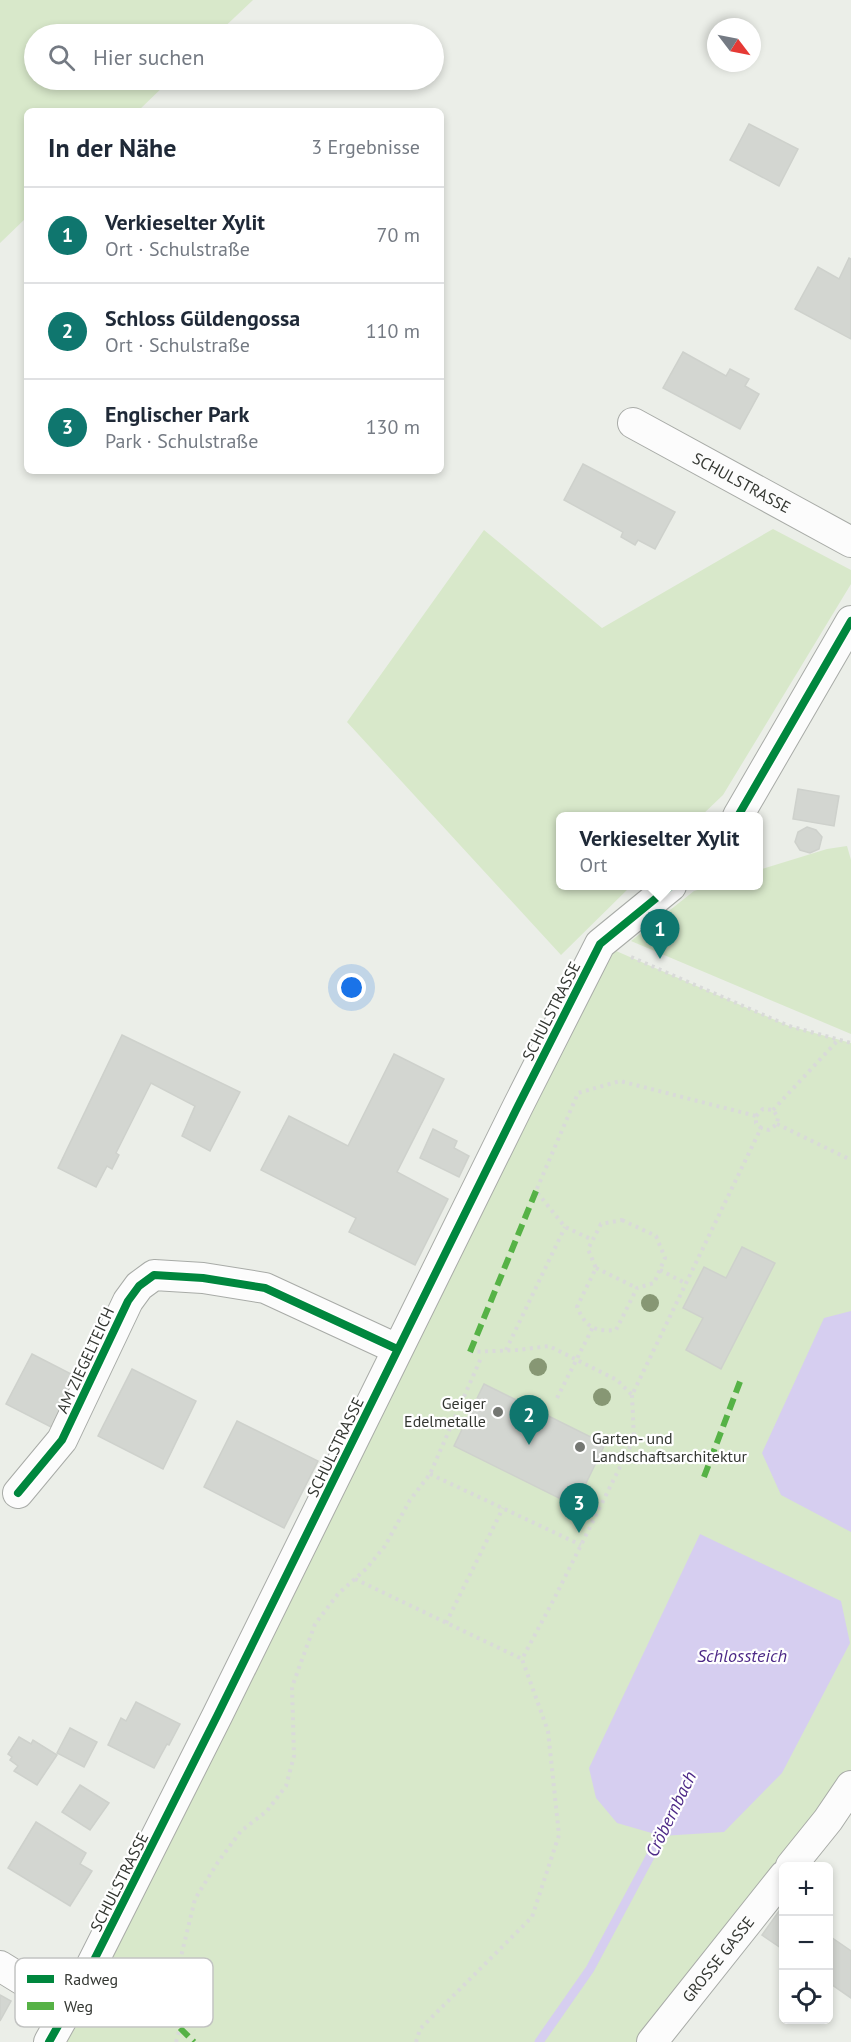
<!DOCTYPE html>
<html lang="de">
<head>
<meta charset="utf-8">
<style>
	body { margin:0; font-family:"PT Sans",sans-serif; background:#f6f6f7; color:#1f2937 }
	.controls { position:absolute; right:18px; bottom:18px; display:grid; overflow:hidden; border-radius:9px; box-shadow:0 3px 9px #0003 }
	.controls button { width:54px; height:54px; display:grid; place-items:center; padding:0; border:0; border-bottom:2px solid #e0e1e3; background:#fff; color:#1f2937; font:30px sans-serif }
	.compass { position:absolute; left:707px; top:18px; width:54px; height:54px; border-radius:50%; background:#fff; box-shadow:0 3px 9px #0003; rotate:122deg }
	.you { position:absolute; left:352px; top:988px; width:21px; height:21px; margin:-15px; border:4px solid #fff; border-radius:50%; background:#1a73e8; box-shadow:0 0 0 9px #1a73e833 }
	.badge { display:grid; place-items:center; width:39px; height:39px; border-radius:50%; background:#0f766e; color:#fff; font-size:20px; font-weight:700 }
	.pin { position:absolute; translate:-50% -50px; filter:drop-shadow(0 2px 3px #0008) }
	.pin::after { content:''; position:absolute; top:32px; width:21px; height:18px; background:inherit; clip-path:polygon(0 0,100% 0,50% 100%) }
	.popup { position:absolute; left:556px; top:812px; width:207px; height:78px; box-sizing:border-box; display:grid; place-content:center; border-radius:9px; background:#fff; filter:drop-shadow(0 2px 4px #0005); font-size:20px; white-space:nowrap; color:#747a83 }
	.popup b { font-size:22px; color:#1f2937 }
	.popup::after { content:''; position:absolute; left:50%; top:100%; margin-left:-12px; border:12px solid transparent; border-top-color:#fff }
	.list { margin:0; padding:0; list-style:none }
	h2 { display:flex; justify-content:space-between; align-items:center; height:78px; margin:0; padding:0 24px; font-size:26px }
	h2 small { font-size:20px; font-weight:400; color:#747a83 }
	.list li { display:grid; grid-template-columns:39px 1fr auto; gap:18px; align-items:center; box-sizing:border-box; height:96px; padding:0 24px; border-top:2px solid #e0e1e3 }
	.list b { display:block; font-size:22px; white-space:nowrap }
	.list p { margin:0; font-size:20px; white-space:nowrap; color:#747a83 }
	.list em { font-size:20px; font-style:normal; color:#747a83 }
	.icon { flex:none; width:33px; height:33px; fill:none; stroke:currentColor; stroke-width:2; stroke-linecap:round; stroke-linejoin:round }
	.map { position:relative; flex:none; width:851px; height:2042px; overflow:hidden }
	.search { position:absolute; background:#fff; box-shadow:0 3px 9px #0003; left:24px; top:24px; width:420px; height:66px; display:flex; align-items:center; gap:15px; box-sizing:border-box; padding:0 21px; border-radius:33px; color:#747a83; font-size:22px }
	.panel { position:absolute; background:#fff; box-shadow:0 3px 9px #0003; left:24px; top:108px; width:420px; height:366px; border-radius:9px }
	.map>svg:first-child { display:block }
	.green { fill:#d8e8ca }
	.water { fill:#d6cef0 }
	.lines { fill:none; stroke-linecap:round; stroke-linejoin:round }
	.stream { stroke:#d6cef0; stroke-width:9 }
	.building { fill:#d3d6d1; stroke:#ced1cc; stroke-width:1.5 }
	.minor-casing { stroke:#a8aba7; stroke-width:32 }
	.path { stroke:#d9dad9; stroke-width:4; stroke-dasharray:3 4.5; stroke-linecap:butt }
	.minor { stroke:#fcfcfc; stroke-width:30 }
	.quiet { stroke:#56b246; stroke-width:6; stroke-dasharray:12 6; stroke-linecap:butt }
	.cycleway-casing { stroke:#fff; stroke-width:11 }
	.cycleway { stroke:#00873e; stroke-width:8 }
	.tree { fill:#879774 }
	.poi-dot { fill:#747772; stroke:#fff; stroke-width:2 }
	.labels { text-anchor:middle; stroke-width:4.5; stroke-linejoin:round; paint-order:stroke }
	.street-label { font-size:16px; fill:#343732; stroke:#fff }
	.poi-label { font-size:16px; fill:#343732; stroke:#fff; text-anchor:end }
	.water-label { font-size:18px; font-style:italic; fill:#4d2987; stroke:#fff }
	.key { fill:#fff; stroke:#c2c3c2; stroke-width:1.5 }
	.key-label { font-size:16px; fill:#343732 }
</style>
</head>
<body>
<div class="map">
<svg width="851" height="2042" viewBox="0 0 851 2042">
	<rect width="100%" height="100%" fill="#ebeee8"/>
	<g class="green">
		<path d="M0 0H253L217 34H34V80H170L138 111H27V217L0 243Z"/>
		<path d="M773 529 851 570V584L723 795 701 816H561V886H631L561 955 347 722 484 530 602 628Z"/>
		<path d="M847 846 851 860V1034L631 941 694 891 711 886H759V870L827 849Z"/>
		<path d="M600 944 789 1026 851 1043V1786L652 2042H49Z"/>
	</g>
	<g class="water">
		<path d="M851 1311V1532L781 1495 762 1453 824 1318Z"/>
		<path d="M700 1534 841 1601 850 1643 782 1773 724 1832 662 1836 617 1823 596 1798 589 1768Z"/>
	</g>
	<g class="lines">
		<path class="stream" d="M539 2042 590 1969 667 1825"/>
	</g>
	<g class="building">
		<path d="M749 124 798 149 779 186 730 160Z"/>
		<path d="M849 258 851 259V339L795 309 818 267 839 279Z"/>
		<path d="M683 352 726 376 730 369 749 379 745 386 759 394 740 429 663 388Z"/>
		<path d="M583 464 675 512 655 549 638 540 635 545 621 537 623 532 564 500Z"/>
		<path d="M798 789 839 796 834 826 793 819Z"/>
		<path d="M807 827 816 830 822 837 819 849 810 853 800 850 795 842 798 832Z"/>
		<path d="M122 1035 240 1092 210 1151 182 1136 195 1106 151 1083 116 1153 119 1155 112 1169 107 1166 96 1187 58 1168Z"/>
		<path d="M394 1054 444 1079 397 1172 448 1199 415 1265 349 1232 356 1218 261 1170 289 1116 348 1146Z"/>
		<path d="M433 1129 457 1141 454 1148 469 1156 459 1177 420 1158Z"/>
		<path d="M742 1247 775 1263 721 1369 686 1350 703 1318 683 1308 704 1267 726 1278Z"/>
		<path d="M32 1354 79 1378 53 1428 6 1404Z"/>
		<path d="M132 1369 196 1401 163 1469 98 1436Z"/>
		<path d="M484 1384 605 1444 575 1506 454 1446Z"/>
		<path d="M237 1421 318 1461 284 1528 204 1487Z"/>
		<path d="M136 1702 180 1724 169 1745 167 1744 154 1768 108 1745 121 1718 126 1721Z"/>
		<path d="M70 1728 97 1742 84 1767 57 1753Z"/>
		<path d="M19 1737 31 1744 33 1740 57 1755 37 1785 14 1771 18 1766 10 1760 12 1757 8 1754Z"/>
		<path d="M80 1785 109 1803 90 1830 62 1812Z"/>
		<path d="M36 1822 86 1853 80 1864 92 1871 70 1906 8 1868Z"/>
		<path d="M779 1911 784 1915V1950L762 1935Z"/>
		<path d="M828 1935 851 1951V1998L828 1982Z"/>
		<path d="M0 1995 11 2001 0 2021Z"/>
	</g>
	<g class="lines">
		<defs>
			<g id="minor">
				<path id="s1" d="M633 423 851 542"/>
				<path d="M738 816 851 621"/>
				<path d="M18 1493 62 1440 128 1301 139 1286 154 1275 203 1278 265 1288 397 1349"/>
				<path d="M791 1866 828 1820 851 1786"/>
				<path d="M0 1966 68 2008"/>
				<path d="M49 2042 85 1978 217 1716 518 1106 600 944 671 886"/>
				<path id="s2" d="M652 2042 784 1876"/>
			</g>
		</defs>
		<use href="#minor" class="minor-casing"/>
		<g class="path">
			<path d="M631 957 789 1026 851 1043"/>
			<path d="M773 1110 838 1040"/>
			<path d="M756 1116 763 1109 773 1110 778 1117 777 1124 769 1130 761 1128"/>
			<path d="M777 1124 851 1160"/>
			<path d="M622 1220 656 1236 665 1258 654 1283 637 1288 616 1330C594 1332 586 1327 577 1307L596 1268 588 1249 601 1224Z"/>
			<path d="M596 1268 637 1288"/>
			<path d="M660 1270 685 1283"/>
			<path d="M506 1350 565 1227"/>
			<path d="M470 1352 518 1350 549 1346 617 1380 632 1395 761 1128 756 1123V1116L620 1081 578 1093 536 1191 565 1227 593 1240"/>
			<path d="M557 1398 593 1327"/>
			<path d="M430 1474 581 1545"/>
			<path d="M355 1579 522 1659"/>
			<path d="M446 1623 503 1508"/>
			<path d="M176 2042 180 2028 174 2006 175 1981 195 1899 218 1862 241 1831 267 1811 286 1786 294 1756 292 1687 315 1624 338 1594 366 1569 385 1546 410 1500 430 1474 481 1358"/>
			<path d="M416 2042 420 2029 532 1917 559 1835 548 1731 522 1659 554 1599 634 1439 632 1395"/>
		</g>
		<use href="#minor" class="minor"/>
		<g class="quiet">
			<path d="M470 1352 536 1191"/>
			<path d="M704 1477 741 1379"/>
			<path d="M85 1978 141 2009"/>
			<path d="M180 2028 194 2042"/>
		</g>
		<defs>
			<g id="cycleway">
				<path d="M738 816 851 621"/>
				<path d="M18 1493 62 1440 128 1301 139 1286 154 1275 203 1278 265 1288 397 1349"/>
				<path d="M49 2042 85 1978 217 1716 518 1106 600 944 671 886"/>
			</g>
		</defs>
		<use href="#cycleway" class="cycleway-casing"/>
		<use href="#cycleway" class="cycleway"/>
	</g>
	<g class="tree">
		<circle cx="650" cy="1303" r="9"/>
		<circle cx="538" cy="1367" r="9"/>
		<circle cx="602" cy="1397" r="9"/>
	</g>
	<g class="poi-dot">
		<circle cx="498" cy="1412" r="6"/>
		<circle cx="580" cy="1447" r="6"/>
	</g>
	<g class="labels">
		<g class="street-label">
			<text dy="6" stroke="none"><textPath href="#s1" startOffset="124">SCHULSTRASSE</textPath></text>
			<text transform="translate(551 1011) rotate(-63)" y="6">SCHULSTRASSE</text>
			<text transform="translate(85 1360) rotate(-65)" y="6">AM ZIEGELTEICH</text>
			<text transform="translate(335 1447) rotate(-64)" y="6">SCHULSTRASSE</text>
			<text transform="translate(119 1882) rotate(-63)" y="6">SCHULSTRASSE</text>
			<text dy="6" stroke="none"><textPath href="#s2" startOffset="106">GROSSE GASSE</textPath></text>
		</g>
		<g class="poi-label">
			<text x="486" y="1409">Geiger<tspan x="486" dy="18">Edelmetalle</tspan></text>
			<text x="592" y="1444" text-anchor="start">Garten- und<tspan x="592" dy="18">Landschaftsarchitektur</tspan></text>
		</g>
		<g class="water-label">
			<text x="742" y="1662">Schlossteich</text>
			<text transform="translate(671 1814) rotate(-64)" y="6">Cröbernbach</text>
		</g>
	</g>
	<rect x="15" y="1958" width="198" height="69" rx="9" class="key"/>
	<rect x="27" y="1975" width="27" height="8" fill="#00873e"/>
	<rect x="27" y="2002" width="27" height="8" fill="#56b246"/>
	<g class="key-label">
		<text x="64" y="1985">Radweg</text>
		<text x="64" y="2012">Weg</text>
	</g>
</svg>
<div class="controls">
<button>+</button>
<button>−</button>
<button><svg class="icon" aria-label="locate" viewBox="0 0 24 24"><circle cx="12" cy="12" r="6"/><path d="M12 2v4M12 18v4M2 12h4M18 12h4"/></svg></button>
</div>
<svg class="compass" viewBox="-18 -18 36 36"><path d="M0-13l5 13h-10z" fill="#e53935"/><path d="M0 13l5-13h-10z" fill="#747a83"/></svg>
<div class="you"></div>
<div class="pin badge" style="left:660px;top:959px">1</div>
<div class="popup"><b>Verkieselter Xylit</b>Ort</div>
<div class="pin badge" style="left:529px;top:1445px">2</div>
<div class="pin badge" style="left:579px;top:1533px">3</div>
<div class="search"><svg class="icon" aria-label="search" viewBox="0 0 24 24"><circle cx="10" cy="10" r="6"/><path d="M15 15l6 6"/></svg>Hier suchen</div>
<section class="panel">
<h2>In der Nähe<small>3 Ergebnisse</small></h2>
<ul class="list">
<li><span class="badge">1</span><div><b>Verkieselter Xylit</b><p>Ort · Schulstraße</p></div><em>70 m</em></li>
<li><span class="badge">2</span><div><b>Schloss Güldengossa</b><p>Ort · Schulstraße</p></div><em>110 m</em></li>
<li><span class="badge">3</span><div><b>Englischer Park</b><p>Park · Schulstraße</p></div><em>130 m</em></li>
</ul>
</section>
</div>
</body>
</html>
